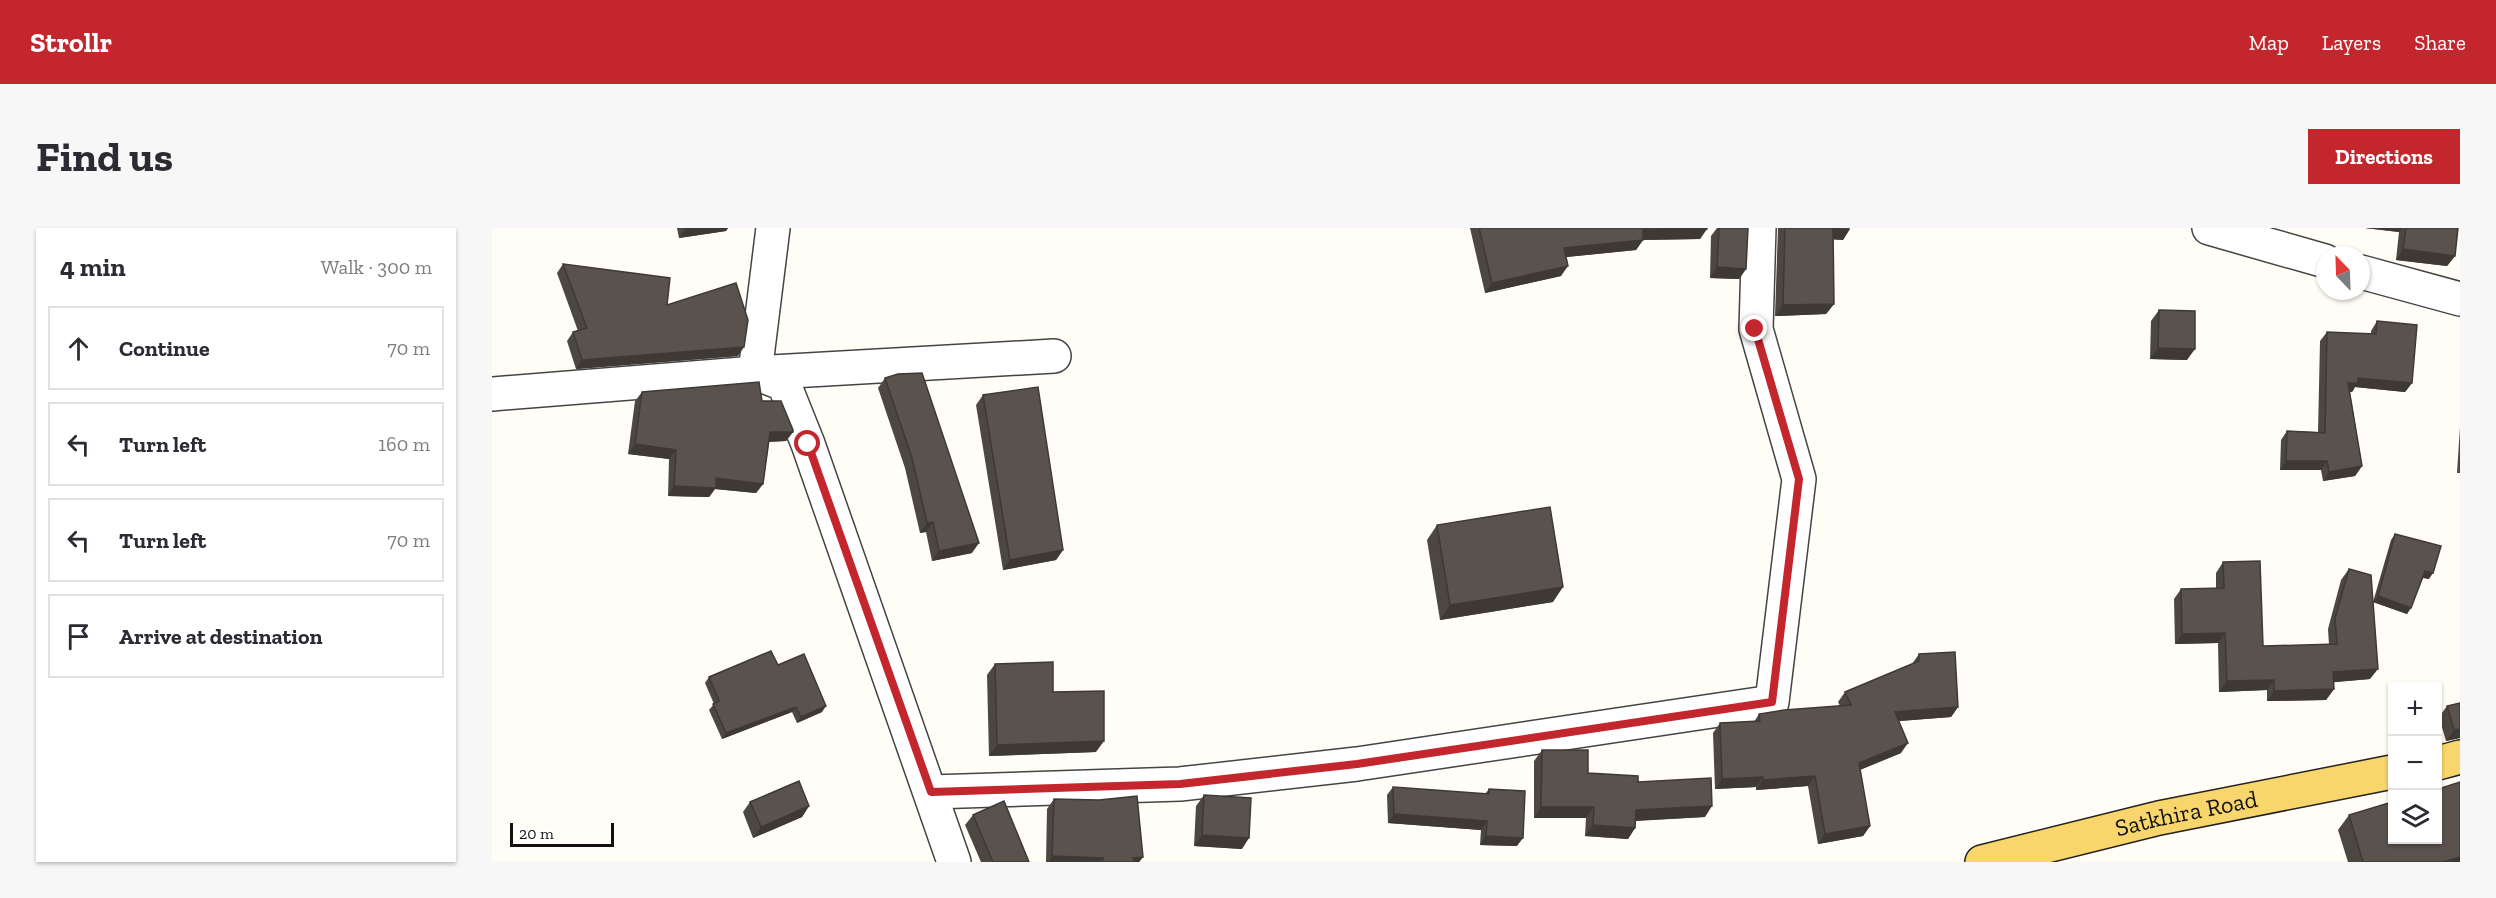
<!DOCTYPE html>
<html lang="en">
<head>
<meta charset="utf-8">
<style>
	body { margin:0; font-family:"Zilla Slab",serif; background:#f7f7f7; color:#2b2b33 }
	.controls { position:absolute; right:18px; bottom:18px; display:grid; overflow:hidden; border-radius:0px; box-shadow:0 2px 4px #0004 }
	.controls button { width:54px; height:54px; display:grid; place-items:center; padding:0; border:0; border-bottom:2px solid #e1e1e2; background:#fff; color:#2b2b33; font:30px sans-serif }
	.compass { position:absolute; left:1824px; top:18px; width:54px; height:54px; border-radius:50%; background:#fff; box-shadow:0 2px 4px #0004; rotate:337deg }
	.scale { position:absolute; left:18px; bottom:15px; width:104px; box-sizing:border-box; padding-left:6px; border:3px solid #111; border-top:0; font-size:16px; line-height:21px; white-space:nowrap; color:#111; -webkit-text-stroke:4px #fff; paint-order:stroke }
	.stop { position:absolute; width:18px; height:18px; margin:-14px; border:4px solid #c4262e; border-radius:50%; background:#fff }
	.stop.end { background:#c4262e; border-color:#fff; box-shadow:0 2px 6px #0008 }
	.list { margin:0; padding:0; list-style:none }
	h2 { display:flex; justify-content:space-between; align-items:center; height:78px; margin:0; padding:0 24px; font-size:26px }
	h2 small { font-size:20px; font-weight:400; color:#7c7c81 }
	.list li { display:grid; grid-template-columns:39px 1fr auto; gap:18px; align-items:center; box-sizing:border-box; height:84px; margin:0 12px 12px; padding:0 12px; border:2px solid #e1e1e2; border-radius:0px }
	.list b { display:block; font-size:22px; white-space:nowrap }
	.list em { font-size:20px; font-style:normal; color:#7c7c81 }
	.icon { flex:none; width:33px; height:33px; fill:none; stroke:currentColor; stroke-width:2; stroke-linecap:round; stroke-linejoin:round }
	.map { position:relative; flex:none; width:1968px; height:634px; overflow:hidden; border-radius:0px }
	header { display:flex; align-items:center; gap:36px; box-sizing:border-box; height:84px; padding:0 30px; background:#c4262e; color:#fff }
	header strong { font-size:28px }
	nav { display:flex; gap:33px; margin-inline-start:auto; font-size:21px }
	.intro { display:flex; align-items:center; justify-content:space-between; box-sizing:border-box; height:144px; padding:0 36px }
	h1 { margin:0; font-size:42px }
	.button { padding:15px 27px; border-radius:0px; background:#c4262e; color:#fff; font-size:21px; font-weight:700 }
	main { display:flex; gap:36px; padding:0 36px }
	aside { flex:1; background:#fff; border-radius:0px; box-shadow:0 2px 4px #0004 }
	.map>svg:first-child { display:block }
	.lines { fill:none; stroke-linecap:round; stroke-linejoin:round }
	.minor-casing { stroke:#444; stroke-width:36 }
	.major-casing { stroke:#222; stroke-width:36 }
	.minor { stroke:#fff; stroke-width:33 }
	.major { stroke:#f9d66b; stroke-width:33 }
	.wall { fill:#4d4742 }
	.shaded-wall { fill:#3f3936 }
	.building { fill:#5a524d; stroke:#3f3936; stroke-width:1.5 }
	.route { stroke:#c4262e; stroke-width:8 }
	.labels { text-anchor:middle; stroke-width:6; stroke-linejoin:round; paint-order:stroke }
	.street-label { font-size:24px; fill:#111; stroke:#fff }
</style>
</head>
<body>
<header>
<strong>Strollr</strong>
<nav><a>Map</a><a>Layers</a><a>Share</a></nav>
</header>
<div class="intro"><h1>Find us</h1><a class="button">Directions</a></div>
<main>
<aside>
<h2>4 min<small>Walk · 300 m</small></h2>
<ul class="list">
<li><svg class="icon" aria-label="ahead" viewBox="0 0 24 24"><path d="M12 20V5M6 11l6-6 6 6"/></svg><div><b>Continue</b></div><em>70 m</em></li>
<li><svg class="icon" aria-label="left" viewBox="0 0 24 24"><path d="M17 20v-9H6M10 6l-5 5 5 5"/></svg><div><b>Turn left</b></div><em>160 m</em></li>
<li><svg class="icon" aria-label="left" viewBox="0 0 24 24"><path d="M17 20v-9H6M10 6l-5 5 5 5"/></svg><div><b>Turn left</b></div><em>70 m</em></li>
<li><svg class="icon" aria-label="arrive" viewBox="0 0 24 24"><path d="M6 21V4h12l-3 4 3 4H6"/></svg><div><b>Arrive at destination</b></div></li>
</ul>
</aside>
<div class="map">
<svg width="1968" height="634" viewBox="0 0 1968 634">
	<rect width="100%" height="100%" fill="#fffdf5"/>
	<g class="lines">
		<defs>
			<g id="minor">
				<path d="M281 0 263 145 292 156 316 216 462 634"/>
				<path d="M1717 0 1833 33"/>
				<path d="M1869 44 1968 71"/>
				<path d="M0 166 263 145 562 128"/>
				<path d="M439 564 688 556 865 536 1280 474 1307 251 1264 101 1267 0"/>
			</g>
			<g id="major">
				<path d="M1946 535 1968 529"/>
				<path id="s1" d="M1490 634 1667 590 1900 544"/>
			</g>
		</defs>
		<use href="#minor" class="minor-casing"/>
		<use href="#major" class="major-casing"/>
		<use href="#minor" class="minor"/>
		<use href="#major" class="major"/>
	</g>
	<g class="wall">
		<path d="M185 0H236L234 3 187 10Z"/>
		<path d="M978 0H1215L1208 11 1151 12 1144 22 1074 29 1069 48 993 65Z"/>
		<path d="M1225 0H1256L1254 41 1247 51 1218 50 1219 8Z"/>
		<path d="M1286 0H1358L1351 12 1341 11 1342 76 1334 86 1283 88Z"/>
		<path d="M1873 0H1966L1963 28 1955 38 1904 32 1907 4Z"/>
		<path d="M71 36 175 77 246 128 84 141 75 113 81 104 86 103 65 45Z"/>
		<path d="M1667 82 1695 132 1658 131 1659 93Z"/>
		<path d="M1885 93 1920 155 1913 164 1863 159 1860 164H1858L1870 238 1863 248 1831 253 1829 242H1788L1789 212 1795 203 1826 204 1828 113 1835 104 1879 106V103Z"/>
		<path d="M393 150 480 325 440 333 434 304 428 305 413 240 386 160Z"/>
		<path d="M150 164 270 173 301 204 294 213 277 214 271 256 264 265 223 261 217 269 176 268 177 231 136 226 143 173Z"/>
		<path d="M491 167 571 322 564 332 511 342 484 177Z"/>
		<path d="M1968 199V245H1965Z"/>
		<path d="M945 297 1061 374 948 392 935 312Z"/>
		<path d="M1903 306 1937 351 1931 350 1915 386 1881 374 1899 312Z"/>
		<path d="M1731 334 1771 418 1837 417 1836 401 1849 352 1857 341 1878 451 1841 454 1842 461 1834 472 1775 473V462L1727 464 1726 415 1683 416 1682 371 1689 361 1724 360V345Z"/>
		<path d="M1427 426 1466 479 1459 489 1406 493 1409 525 1368 542 1378 598 1371 608 1326 616 1316 558 1264 562V559L1223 561 1221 505 1228 495 1262 494 1267 486 1348 478 1346 474 1353 464 1420 436Z"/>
		<path d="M503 436 561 464 604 524 497 528 495 447Z"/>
		<path d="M286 437 330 484 305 495 300 484 230 511 217 482 222 476 213 455 217 449Z"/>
		<path d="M1968 475V510L1954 513 1947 489 1955 478Z"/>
		<path d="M1050 522 1096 545 1146 554 1213 589 1144 593 1143 600 1136 611 1093 608 1094 590H1042V533Z"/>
		<path d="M901 559 993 566 997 561 1025 618 988 617 989 602 896 595 895 567Z"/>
		<path d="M712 567 750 621 702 618 704 578Z"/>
		<path d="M562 571 651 629 647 634H554L555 581Z"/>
		<path d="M258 574 317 578 310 589 261 610 251 584Z"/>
		<path d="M481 587 537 634H489L473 597Z"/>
		<path d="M1857 587 1968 634H1856L1846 602Z"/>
	</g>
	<g class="shaded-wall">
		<path d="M194 0H236L234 3 187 10Z"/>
		<path d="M1341 0 1358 1 1351 12 1333 11Z"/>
		<path d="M1873 0H1911L1907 4Z"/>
		<path d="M1215 1 1208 11 1144 12 1151 2Z"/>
		<path d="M1151 12 1144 22 1065 30 1072 20Z"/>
		<path d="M1911 21 1963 28 1955 38 1904 32Z"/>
		<path d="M1076 38 1069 48 993 65 1000 55Z"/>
		<path d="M1225 39 1254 41 1247 51 1218 50Z"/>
		<path d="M1342 76 1334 86 1283 88 1291 77Z"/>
		<path d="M252 119 246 128 84 141 90 132Z"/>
		<path d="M1666 120 1703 121 1695 132 1658 131Z"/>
		<path d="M1866 150 1920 155 1913 164 1863 159 1860 164H1850L1856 155Z"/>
		<path d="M278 204H301L294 213 271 214Z"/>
		<path d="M143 216 184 222 177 231 136 226Z"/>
		<path d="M1794 233H1835L1829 242H1788Z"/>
		<path d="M1870 238 1863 248 1831 253 1837 244Z"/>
		<path d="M224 250 271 256 264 265 223 261 217 269 176 268 182 258Z"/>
		<path d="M441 294 434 304 428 305 435 295Z"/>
		<path d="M487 315 480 325 440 333 447 323Z"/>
		<path d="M571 322 564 332 511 342 518 332Z"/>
		<path d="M1933 343 1941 345 1937 351 1929 349Z"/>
		<path d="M1071 359 1061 374 948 392 958 377Z"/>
		<path d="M1886 368 1919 380 1915 386 1881 374Z"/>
		<path d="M1733 405 1726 415 1683 416 1690 406Z"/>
		<path d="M1886 441 1878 451 1834 455 1841 444Z"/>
		<path d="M1782 452 1775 462 1727 464 1735 453Z"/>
		<path d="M1842 461 1834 472 1775 473 1782 463Z"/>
		<path d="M334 478 330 484 305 495 309 489Z"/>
		<path d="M304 479 300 484 230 511 234 505Z"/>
		<path d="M1466 479 1459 489 1396 494 1403 484Z"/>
		<path d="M1968 501V510L1954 513 1962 502Z"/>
		<path d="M612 513 604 524 497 528 505 517Z"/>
		<path d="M1416 515 1409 525 1360 545 1367 535Z"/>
		<path d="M1323 548 1316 558 1264 562 1271 552Z"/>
		<path d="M1271 549 1264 559 1223 561 1230 551Z"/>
		<path d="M317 578 310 589 261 610 269 599Z"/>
		<path d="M1220 578 1213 589 1137 593 1144 582Z"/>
		<path d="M1049 579H1102L1094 590H1042Z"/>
		<path d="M902 586 995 593 989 602 896 595Z"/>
		<path d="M1101 597 1143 600 1136 611 1093 608Z"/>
		<path d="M1378 598 1371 608 1326 616 1333 606Z"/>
		<path d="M710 607 757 610 750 621 702 618Z"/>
		<path d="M994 608 1031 610 1025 618 988 617Z"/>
		<path d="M560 628 611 630 608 634H557Z"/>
		<path d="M651 629 647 634H638L641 630Z"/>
		<path d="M1968 629V634H1951Z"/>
	</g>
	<g class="building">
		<path d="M987 0H1215V1L1151 2V12L1072 20 1076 38 1000 55Z"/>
		<path d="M1227 0H1256L1254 41 1225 39Z"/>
		<path d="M1293 0H1341L1342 76 1291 77Z"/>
		<path d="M1914 0H1966L1963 28 1911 21Z"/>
		<path d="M71 36 178 50 175 77 244 55 256 92 252 119 90 132 81 104 95 100Z"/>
		<path d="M1667 82 1703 83V121L1666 120Z"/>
		<path d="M1885 93 1925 97 1920 155 1866 150V155H1856L1870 238 1837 244 1835 233H1794L1795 203 1833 205 1835 104 1884 106Z"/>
		<path d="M430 145 487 315 447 323 441 294 435 295 420 230 393 150 406 146Z"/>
		<path d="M267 154 270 173H289L301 202V204H278L271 256 224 250V260L182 258 184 222 143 216 150 164Z"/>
		<path d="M546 159 571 322 518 332 491 167Z"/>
		<path d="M1058 279 1071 359 958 377 945 297Z"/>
		<path d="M1903 306 1949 318 1941 345 1933 343 1919 380 1886 368Z"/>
		<path d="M1768 333 1771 418 1845 416 1843 390 1857 341 1879 347 1886 441 1841 444 1842 461 1782 463V452L1735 453 1733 405 1690 406 1689 361 1732 360 1731 334Z"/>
		<path d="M279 423 286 437 312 426 334 478 309 489 304 479 234 505 221 476 227 473 217 449Z"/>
		<path d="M1463 424 1466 479 1403 484 1416 515 1367 535 1378 598 1333 606 1323 548 1271 552V549L1230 551 1228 495 1268 493 1267 486 1292 482 1359 477 1353 464 1427 433V426Z"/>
		<path d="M561 434V464L612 463V513L505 517 503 436Z"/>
		<path d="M1968 475V501L1962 502 1955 478Z"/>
		<path d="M1050 522H1096V545L1146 548V554L1219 550 1220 578 1144 582 1143 600 1101 597 1102 579H1049Z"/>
		<path d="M307 553 317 578 269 599 258 574Z"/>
		<path d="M1968 554V629L1951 634H1871L1857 587 1900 574V612H1946V561Z"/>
		<path d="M901 559 997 566V561L1033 563 1031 610 994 608 995 593 902 586Z"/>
		<path d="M712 567 759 570 757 610 710 607Z"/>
		<path d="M645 568 651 629 641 630 642 634H611V630L560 628 562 571 607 572Z"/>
		<path d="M512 573 537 634H501L481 587Z"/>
	</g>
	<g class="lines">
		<path class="route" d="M316 216 439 564 688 556 865 536 1280 474 1307 251 1263 101"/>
	</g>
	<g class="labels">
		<g class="street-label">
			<text dy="8" stroke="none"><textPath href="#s1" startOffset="210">Satkhira Road</textPath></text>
		</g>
	</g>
</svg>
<div class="controls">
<button>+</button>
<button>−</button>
<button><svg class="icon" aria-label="layers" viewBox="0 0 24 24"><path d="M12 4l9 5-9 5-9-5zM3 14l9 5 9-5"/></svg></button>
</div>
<svg class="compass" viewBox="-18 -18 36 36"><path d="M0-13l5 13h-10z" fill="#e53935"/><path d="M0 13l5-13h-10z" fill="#7c7c81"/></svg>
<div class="scale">20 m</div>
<div class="stop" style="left:316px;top:216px"></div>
<div class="stop end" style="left:1263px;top:101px"></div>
</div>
</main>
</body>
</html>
